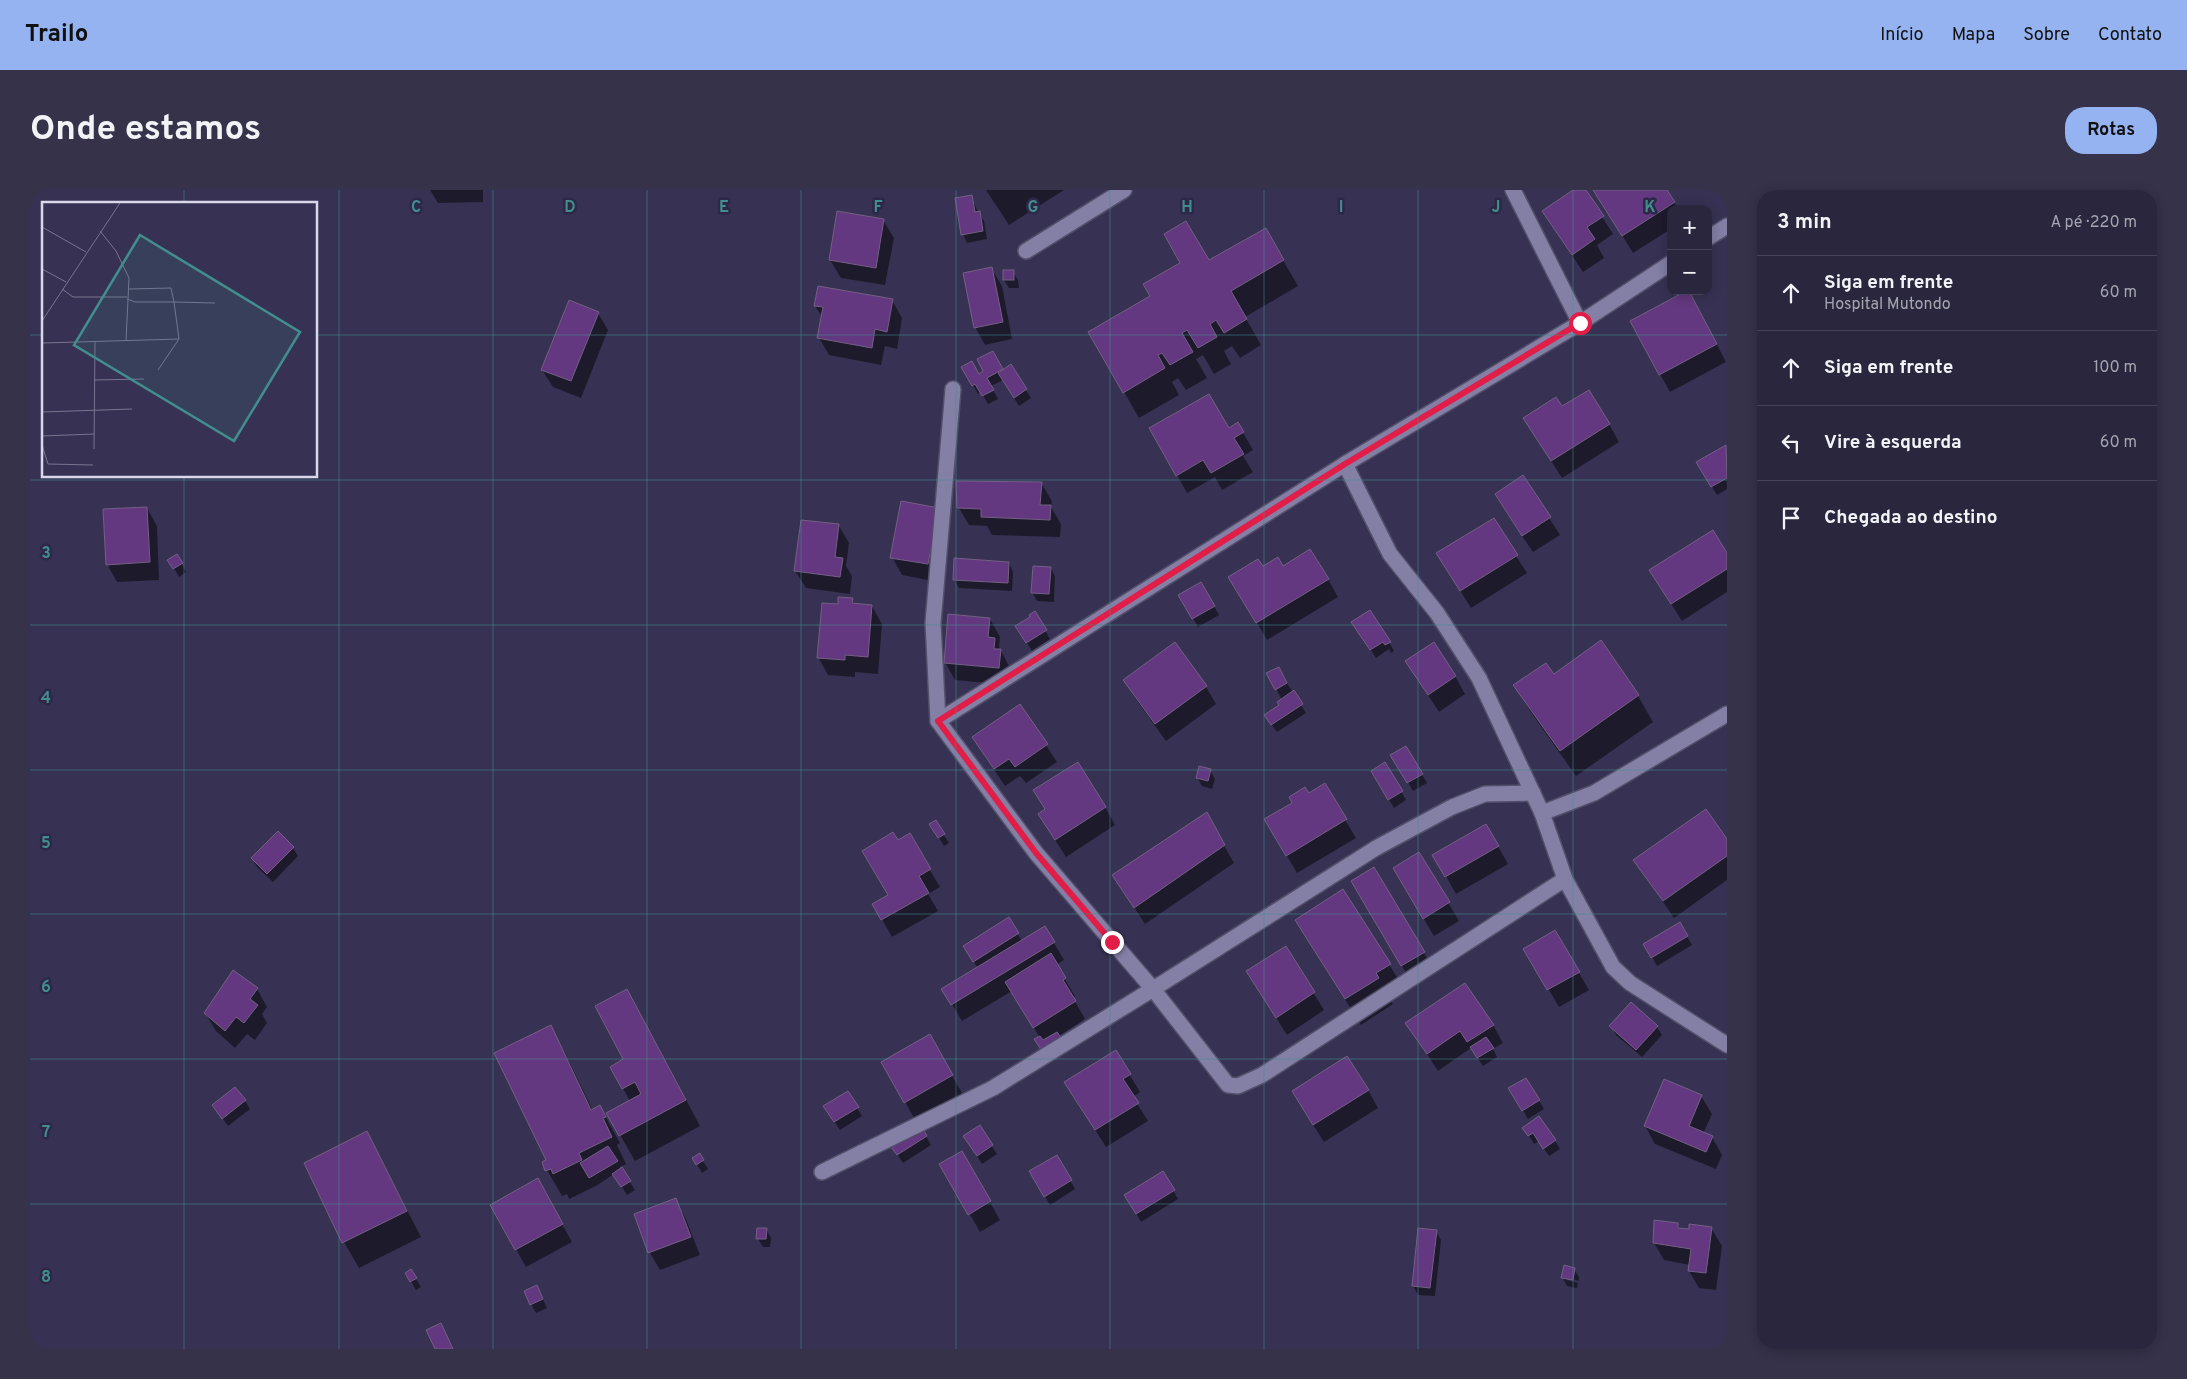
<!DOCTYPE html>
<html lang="pt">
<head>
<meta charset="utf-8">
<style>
	body { margin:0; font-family:Overpass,sans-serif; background:#353249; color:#f1f3f6 }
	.controls { position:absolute; right:15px; top:15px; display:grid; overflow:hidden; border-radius:10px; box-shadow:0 2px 12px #0003 }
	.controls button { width:45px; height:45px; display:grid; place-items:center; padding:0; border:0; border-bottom:1px solid #454358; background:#29263e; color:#f1f3f6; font:25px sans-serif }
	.stop { position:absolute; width:15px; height:15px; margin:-11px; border:4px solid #e11d48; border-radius:50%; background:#fff }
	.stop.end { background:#e11d48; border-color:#fff; box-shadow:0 1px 5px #0008 }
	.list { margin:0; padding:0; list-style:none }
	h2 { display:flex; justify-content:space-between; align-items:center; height:65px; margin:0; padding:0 20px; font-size:21px }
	h2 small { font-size:16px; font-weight:400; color:#a5a5b0 }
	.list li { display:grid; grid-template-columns:32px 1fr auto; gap:15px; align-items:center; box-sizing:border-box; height:75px; padding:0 20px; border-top:1px solid #454358 }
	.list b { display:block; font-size:19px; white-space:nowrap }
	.list p { margin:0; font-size:16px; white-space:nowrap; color:#a5a5b0 }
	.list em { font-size:16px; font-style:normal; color:#a5a5b0 }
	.icon { flex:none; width:28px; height:28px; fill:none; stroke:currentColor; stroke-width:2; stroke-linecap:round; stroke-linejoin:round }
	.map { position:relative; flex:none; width:1697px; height:1159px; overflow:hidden; border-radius:20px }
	header { display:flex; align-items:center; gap:30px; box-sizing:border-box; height:70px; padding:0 25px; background:#95b2f1; color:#111 }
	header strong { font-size:24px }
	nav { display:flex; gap:28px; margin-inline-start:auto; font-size:18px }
	.intro { display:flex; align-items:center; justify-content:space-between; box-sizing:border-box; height:120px; padding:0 30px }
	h1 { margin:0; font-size:35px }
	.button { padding:12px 22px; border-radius:20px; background:#95b2f1; color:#111; font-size:18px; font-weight:700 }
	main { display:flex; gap:30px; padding:0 30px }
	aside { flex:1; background:#29263e; border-radius:20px; box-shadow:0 2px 12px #0003 }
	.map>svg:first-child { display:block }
	.shadow { fill:#0007 }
	.building { fill:#643880; stroke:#736082 }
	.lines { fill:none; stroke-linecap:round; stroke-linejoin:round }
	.street-casing { stroke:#534e6a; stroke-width:18 }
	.street { stroke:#837fa5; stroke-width:15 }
	.route { stroke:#e11d48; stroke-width:6 }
	.grid { fill:none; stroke:#428e8e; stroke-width:1; stroke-opacity:0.55 }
	.inset-road { fill:none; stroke:#787490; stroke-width:1 }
	.view { fill:#428e8e; fill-opacity:0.15; stroke:#428e8e; stroke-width:2.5 }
	.inset-edge { fill:none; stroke:#d9d7ec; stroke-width:2.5 }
	.grid-label { font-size:16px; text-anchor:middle; font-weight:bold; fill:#428e8e; stroke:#2d2848; stroke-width:5; stroke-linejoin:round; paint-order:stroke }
</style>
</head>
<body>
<header>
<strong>Trailo</strong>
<nav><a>Início</a><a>Mapa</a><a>Sobre</a><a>Contato</a></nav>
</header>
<div class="intro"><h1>Onde estamos</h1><a class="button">Rotas</a></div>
<main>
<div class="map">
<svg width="1697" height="1159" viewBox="0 0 1697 1159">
	<rect width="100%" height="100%" fill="#373253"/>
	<g class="shadow">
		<path d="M400 0H453V12L408 13Z"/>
		<path d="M956 0H1034L979 35Z"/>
		<path d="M1545 0H1555L1583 44 1567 55 1574 68 1553 82 1513 22Z"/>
		<path d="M1564 0H1636L1648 19H1641V39L1603 63Z"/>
		<path d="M941 6 948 22 954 31 957 49 937 53 933 44Z"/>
		<path d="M853 30 864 48 855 95 811 88 800 70Z"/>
		<path d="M1235 39 1268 96 1215 127 1231 155 1210 168 1202 156 1194 161 1201 174 1184 184 1173 165 1166 169 1177 188 1156 200 1148 188 1142 192 1149 205 1109 228 1060 143Z"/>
		<path d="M961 78 972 96 982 149 955 155 945 137Z"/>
		<path d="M983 82 988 90 989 98H979L974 90Z"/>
		<path d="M862 110 872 128 867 159 855 156 851 175 799 165 789 148 793 128 785 116Z"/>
		<path d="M1668 119 1696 172 1640 202 1601 132Z"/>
		<path d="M568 123 578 140 551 208 523 197 512 180Z"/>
		<path d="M962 162 973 181 981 176 1001 208 989 216 973 190 961 196 968 209 958 214 951 202 948 204 933 177 948 185 955 181Z"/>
		<path d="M1532 218 1579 234 1589 252 1532 288 1505 246Z"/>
		<path d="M1208 234 1223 260 1213 266 1223 282 1192 300 1185 287 1157 303 1121 239 1199 240Z"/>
		<path d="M1695 257 1697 299 1687 305 1667 273Z"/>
		<path d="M1493 287 1530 345 1503 362 1476 322Z"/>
		<path d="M1011 293 1022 311 1021 317 1031 334 1030 347 962 345 957 336 939 335 929 318Z"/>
		<path d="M117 318 127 336 129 390 87 392 77 374Z"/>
		<path d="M908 319V392L872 385 862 367Z"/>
		<path d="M809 336 819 353 816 376 822 386 820 404 776 398 765 381Z"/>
		<path d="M147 365 156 382 149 387 139 370Z"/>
		<path d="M1697 365V402L1652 431 1631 398Z"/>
		<path d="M1486 366 1497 383 1441 418 1418 381Z"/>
		<path d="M979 373 983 382 982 401 929 398 924 389Z"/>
		<path d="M1021 378 1025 387 1024 412 1007 411 1002 402Z"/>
		<path d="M1232 378 1298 389 1308 407 1237 450 1210 404Z"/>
		<path d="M1171 393 1189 425 1168 437 1150 406Z"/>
		<path d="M822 409 825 415 842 416 852 434 848 484 825 482V487L798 485 788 467 809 415Z"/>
		<path d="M1005 423 1020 449 1002 461 987 436 1002 427Z"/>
		<path d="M960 429 970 447 969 457 980 478 979 495 925 490 915 472Z"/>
		<path d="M1328 440 1359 452 1364 461 1361 463 1359 459 1346 468Z"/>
		<path d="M1571 452 1608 506 1623 532 1546 586 1500 521 1485 496 1523 486Z"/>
		<path d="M1238 484 1253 487 1276 523 1247 542 1241 534 1251 516 1252 510Z"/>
		<path d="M1425 486 1435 504 1409 522 1387 488Z"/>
		<path d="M1095 491 1176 497 1186 514 1136 551 1105 508Z"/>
		<path d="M1016 555 1027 572 996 593 990 586 975 596 954 565Z"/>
		<path d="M1376 557 1397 593 1383 601 1362 566Z"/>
		<path d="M1355 574 1376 610 1364 618 1342 581Z"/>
		<path d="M1180 580 1185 589 1182 599 1172 596 1167 587Z"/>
		<path d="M1294 595 1326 648 1267 683 1236 630Z"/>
		<path d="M1075 617 1085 635 1036 667 1020 642 1016 620Z"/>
		<path d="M1176 624 1204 673 1115 734 1094 702Z"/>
		<path d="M905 632 919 653 914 656 906 643Z"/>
		<path d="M1456 635 1478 674 1426 704 1404 665Z"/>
		<path d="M879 645 910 697 898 704 908 721 862 747 844 715 860 706 868 652Z"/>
		<path d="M1697 651V690L1644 728 1605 670Z"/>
		<path d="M263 658 268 666 243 692 227 677 222 668Z"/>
		<path d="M1389 664 1429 731 1404 746 1374 696Z"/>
		<path d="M1313 701 1375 800 1360 810 1363 814 1331 835 1266 731Z"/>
		<path d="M1332 709 1394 763 1404 780 1382 793Z"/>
		<path d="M978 729 992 751 1015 738 1034 770 1026 775 1045 806 1043 808 1055 829 1029 846 1018 869 1010 848 982 801 932 831 913 799 948 778 939 765Z"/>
		<path d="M1650 734 1662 755 1627 776 1615 755Z"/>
		<path d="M1525 742 1559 800 1529 817 1495 759Z"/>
		<path d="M1255 757 1294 820 1257 845 1228 799Z"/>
		<path d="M227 799 237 817 232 824 237 833 225 850 217 844 205 858 186 841 175 823Z"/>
		<path d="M612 827 670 936 605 971 590 945 600 911 581 877 595 870Z"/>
		<path d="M1377 833 1463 835 1473 853 1463 859 1467 867 1453 876 1441 858 1408 881Z"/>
		<path d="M1581 836 1627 837 1632 845 1612 867 1586 845Z"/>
		<path d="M520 837 535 863 563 921 570 917 590 953 587 955 596 974 590 977 605 1000 597 1005 584 984 566 996 539 1009 537 1004 532 1006 517 980Z"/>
		<path d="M899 846 932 903 885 930 853 872Z"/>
		<path d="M1085 861 1110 902 1103 907 1118 931 1076 957 1046 910Z"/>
		<path d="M1496 889 1514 919 1498 929 1485 907Z"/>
		<path d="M1338 900 1348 918 1294 952 1273 919Z"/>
		<path d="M1671 906 1682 924 1673 944 1682 947 1692 965 1686 979 1625 954 1615 936Z"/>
		<path d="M215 911 220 919 198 936 183 915Z"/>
		<path d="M827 918 832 926 810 940 800 925Z"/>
		<path d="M949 937 967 964 952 974 940 955Z"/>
		<path d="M1494 938 1525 951 1530 959 1519 966 1509 951 1504 954Z"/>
		<path d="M892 939 901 955 873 973 863 958Z"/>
		<path d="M337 943 391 1047 329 1078 314 1052Z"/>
		<path d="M932 962 970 1030 950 1042 911 974Z"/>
		<path d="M669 965 678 979 672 983 663 968Z"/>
		<path d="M1026 966 1045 999 1020 1015 1001 982Z"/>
		<path d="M1133 982 1148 1009 1111 1032 1096 1005Z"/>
		<path d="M507 990 542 1052 496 1077 461 1015Z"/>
		<path d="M645 1010 655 1027 670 1065 630 1080 620 1063 605 1025Z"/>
		<path d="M1647 1034 1651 1040 1681 1038 1692 1056 1686 1100 1669 1098 1659 1081 1660 1075 1634 1070 1624 1053Z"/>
		<path d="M736 1039 741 1048 740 1057H733L728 1049Z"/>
		<path d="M1406 1041 1411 1050 1405 1106 1388 1105 1383 1096Z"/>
		<path d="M1544 1079 1549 1087V1091L1537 1088V1090L1548 1093 1547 1098 1537 1096 1532 1087Z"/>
		<path d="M381 1081 391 1097 386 1100 376 1083Z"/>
		<path d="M511 1105 517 1118 506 1123 501 1114Z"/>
	</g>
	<g class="building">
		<path d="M1543 0H1556L1574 26 1557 37 1565 49 1542 65 1512 21Z"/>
		<path d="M1563 0H1637L1645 12 1592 46Z"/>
		<path d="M942 5 945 22 950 21 953 41 931 45 925 8Z"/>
		<path d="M807 21 854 29 846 78 799 70Z"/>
		<path d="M1156 31 1179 70 1236 38 1254 70 1201 101 1217 129 1194 143 1186 130 1180 134 1187 147 1168 158 1157 140 1152 143 1163 162 1140 175 1132 163 1128 165 1135 178 1093 203 1058 142 1120 106 1113 94 1150 73 1134 44Z"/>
		<path d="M962 77 973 132 944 138 933 83Z"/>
		<rect x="973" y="80" width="11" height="10"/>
		<path d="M788 96 863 109 857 142 845 139 842 158 787 148 793 117 784 116Z"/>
		<path d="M1656 101H1659L1687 154 1629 185 1600 131Z"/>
		<path d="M539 110 569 122 541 191 511 180Z"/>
		<path d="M963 161 973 179 957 188 964 200 952 206 945 194 942 196 931 177 942 171 949 184 953 181 947 169Z"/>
		<path d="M981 174 997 199 984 208 968 183Z"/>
		<path d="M1559 200 1580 234 1521 271 1493 228 1526 207 1532 216Z"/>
		<path d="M1179 204 1199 238 1208 232 1214 242 1204 248 1214 264 1181 283 1173 270 1146 286 1119 238Z"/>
		<path d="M1696 255 1697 288 1681 297 1666 272Z"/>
		<path d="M1493 285 1521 327 1492 346 1465 304Z"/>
		<path d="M926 291 1012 292 1010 315H1021L1020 330 951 327V319L927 318Z"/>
		<path d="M871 311 909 318 898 374 860 368Z"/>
		<path d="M117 317 120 372 76 375 73 319Z"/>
		<path d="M1464 328 1488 365 1430 401 1406 363Z"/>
		<path d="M771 330 809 334 805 367 813 368 810 387 764 381Z"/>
		<path d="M1683 340 1697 363V379L1641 414 1619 380Z"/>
		<path d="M1280 359 1299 389 1226 433 1198 387 1228 369 1233 376 1248 367 1253 376Z"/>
		<path d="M147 364 153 373 143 379 137 370Z"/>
		<path d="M924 368 979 372 978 393 923 390Z"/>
		<path d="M1003 376 1021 377 1019 404 1001 403Z"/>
		<path d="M1171 392 1185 416 1162 429 1148 405Z"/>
		<path d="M808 407 823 408 822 413 842 415 838 467 815 465V470L787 468 792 413 808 414Z"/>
		<path d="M1340 420 1361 452 1355 455 1353 452 1340 460 1321 432Z"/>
		<path d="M1005 421 1017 440 996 453 985 436 1000 427 999 425Z"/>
		<path d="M918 424 960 428 958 447 965 448 964 459H971L969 478 914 473Z"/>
		<path d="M1571 450 1609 505 1530 561 1483 495 1516 473 1524 484Z"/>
		<path d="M1145 452 1177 496 1125 534 1093 490Z"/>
		<path d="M1404 452 1426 486 1398 505 1375 471Z"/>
		<path d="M1249 477 1257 493 1245 500 1236 483Z"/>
		<path d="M1264 500 1273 514 1241 535 1234 525 1249 515 1247 512Z"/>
		<path d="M990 514 1018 554 985 577 979 569 964 579 942 547Z"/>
		<path d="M1376 556 1393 584 1377 593 1360 565Z"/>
		<path d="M1048 572 1076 617 1025 650 1008 624 1015 619 1003 600Z"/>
		<path d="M1355 572 1373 601 1358 610 1341 581Z"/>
		<path d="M1169 576 1181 579 1178 591 1166 588Z"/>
		<path d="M1295 593 1317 629 1256 666 1234 629 1262 613 1259 607 1275 597 1279 603Z"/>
		<path d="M1676 619 1697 649V666L1633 711 1603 670Z"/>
		<path d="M1177 622 1195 655 1104 718 1082 685Z"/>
		<path d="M906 630 915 644 908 648 899 634Z"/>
		<path d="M1456 634 1469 656 1415 687 1402 665Z"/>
		<path d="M248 641 264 657 237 684 221 668Z"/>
		<path d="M863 642 868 650 880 643 901 679 889 686 899 703 851 730 842 714 858 705 832 661Z"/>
		<path d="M1389 662 1420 712 1393 729 1363 678Z"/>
		<path d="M1344 677 1395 762 1371 776 1321 691Z"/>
		<path d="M1313 699 1361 774 1346 783 1349 788 1315 809 1265 730Z"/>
		<path d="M979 727 989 743 943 772 933 756Z"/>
		<path d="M1650 732 1658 746 1621 768 1613 754Z"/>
		<path d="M1015 736 1025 752 921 815 911 799Z"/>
		<path d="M1525 740 1550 782 1517 800 1493 759Z"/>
		<path d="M1256 756 1285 802 1246 828 1216 781Z"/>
		<path d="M1021 763 1036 788 1033 790 1046 811 1003 838 975 792Z"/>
		<path d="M203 780 228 798 220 809 228 815 214 833 206 827 195 841 174 823Z"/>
		<path d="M1435 793 1464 835 1437 852 1430 841 1397 864 1375 833Z"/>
		<path d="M597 799 656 910 589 946 576 923 611 904 605 892 592 899 580 877 593 869 565 816Z"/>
		<path d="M1601 812 1628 836 1606 860 1579 836Z"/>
		<path d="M521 835 561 920 570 915 576 927 573 928 582 947 549 963 552 970 523 984 521 979 515 981 512 972 516 970 464 863Z"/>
		<path d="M1027 842 1032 849 1012 861 1004 849 1010 846 1013 850Z"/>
		<path d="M900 844 923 885 874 913 851 872Z"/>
		<path d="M1456 847 1464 858 1447 868 1440 857Z"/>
		<path d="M1086 860 1101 884 1093 889 1109 913 1065 940 1034 892Z"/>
		<path d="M1317 866 1339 900 1283 935 1262 901Z"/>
		<path d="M1496 888 1510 910 1492 921 1478 898Z"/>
		<path d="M1634 889 1672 905 1659 936 1683 946 1676 962 1614 936Z"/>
		<path d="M205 897 216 910 192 929 182 915Z"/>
		<path d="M818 901 829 917 804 932 793 916Z"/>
		<path d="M1509 926 1526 950 1513 959 1503 943 1498 946 1492 938Z"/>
		<path d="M950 935 963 955 947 966 933 946Z"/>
		<path d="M892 937 897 946 867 965 861 957Z"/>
		<path d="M337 941 377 1021 312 1053 274 973Z"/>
		<path d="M578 956 588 971 559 988 550 973Z"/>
		<path d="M932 961 961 1011 938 1025 909 974Z"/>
		<path d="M670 963 674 970 666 975 662 968Z"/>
		<path d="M1027 965 1042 990 1014 1007 999 981Z"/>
		<path d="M592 977 601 991 591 997 582 984Z"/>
		<path d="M1133 981 1145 1000 1106 1024 1094 1005Z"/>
		<path d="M508 988 533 1034 485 1060 460 1015Z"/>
		<path d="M646 1008 661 1047 618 1063 604 1024Z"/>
		<path d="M1624 1030 1648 1033V1038L1659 1039V1034L1682 1037 1676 1083 1658 1081 1661 1059 1623 1053Z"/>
		<path d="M727 1038H737L736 1049H726Z"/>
		<path d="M1388 1038 1407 1040 1400 1098 1382 1096Z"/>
		<path d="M1534 1075 1545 1078 1543 1090 1531 1088Z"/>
		<path d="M381 1079 387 1088 380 1092 375 1083Z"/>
		<path d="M507 1095 513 1109 500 1115 494 1101Z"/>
		<path d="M411 1133 423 1159H405L396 1140Z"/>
	</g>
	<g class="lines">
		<defs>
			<g id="street">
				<path d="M1483 0 1550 133"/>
				<path d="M1678 48 1697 36"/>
				<path d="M996 61 1094 0"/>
				<path d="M923 199 903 433 908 531 1006 663 1123 799 1346 658 1422 617 1455 604 1503 603"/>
				<path d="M1315 274 1360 364 1407 423 1449 488 1512 623 1535 689 1583 777 1600 793 1697 855"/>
				<path d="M908 531 1315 274 1550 133 1641 73"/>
				<path d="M1512 623 1564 603 1697 524"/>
				<path d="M792 982 963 898 1123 799 1198 895 1208 896 1232 885 1535 689"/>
			</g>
		</defs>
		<use href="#street" class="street-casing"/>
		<use href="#street" class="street"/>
	</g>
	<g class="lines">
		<path class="route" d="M1082 752 1006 663 908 531 1315 274 1550 133"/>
	</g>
	<path class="grid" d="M154 0V14M309 0V1159M463 0V1159M617 0V1159M771 0V1159M926 0V1159M1080 0V1159M1234 0V1159M1388 0V1159M1543 0V1159M0 145H14M286 145H1697M154 286V1159M0 290H1697M0 435H1697M0 580H1697M0 724H1697M0 869H1697M0 1014H1697"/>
	<g transform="translate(12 12)">
		<rect width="275" height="275" fill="#373253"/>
		<path class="inset-road" d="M0 25 44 50M58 29 74 49 87 76 84 139M0 67 24 80M20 87 31 95H85M86 87 129 86 132 100 173 101M85 97 93 100H132L137 137 116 168M0 119 78 1M0 126V150M1 141 137 137M52 178 102 177M0 210 90 207M0 234 52 232M0 243 6 262 51 263M52 247 53 139"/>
		<path class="view" d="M98 33 258 130 192 239 32 143Z"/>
		<rect width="275" height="275" class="inset-edge"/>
	</g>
	<g class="grid-label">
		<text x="386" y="22">C</text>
		<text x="540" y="22">D</text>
		<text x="694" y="22">E</text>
		<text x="848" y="22">F</text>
		<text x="1003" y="22">G</text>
		<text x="1157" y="22">H</text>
		<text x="1311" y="22">I</text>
		<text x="1466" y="22">J</text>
		<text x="1620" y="22">K</text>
		<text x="16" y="368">3</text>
		<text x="16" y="513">4</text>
		<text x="16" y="658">5</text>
		<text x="16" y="802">6</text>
		<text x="16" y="947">7</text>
		<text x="16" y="1092">8</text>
	</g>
</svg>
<div class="controls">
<button>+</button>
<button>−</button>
</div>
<div class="stop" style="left:1550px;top:133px"></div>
<div class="stop end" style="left:1082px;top:752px"></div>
</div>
<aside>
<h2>3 min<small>A pé · 220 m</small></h2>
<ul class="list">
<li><svg class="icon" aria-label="ahead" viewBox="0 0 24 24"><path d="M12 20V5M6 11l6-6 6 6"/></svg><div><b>Siga em frente</b><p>Hospital Mutondo</p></div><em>60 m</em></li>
<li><svg class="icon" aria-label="ahead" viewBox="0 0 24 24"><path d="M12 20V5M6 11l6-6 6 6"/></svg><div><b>Siga em frente</b></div><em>100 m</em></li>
<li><svg class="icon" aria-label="left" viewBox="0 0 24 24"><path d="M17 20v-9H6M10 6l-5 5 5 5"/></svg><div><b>Vire à esquerda</b></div><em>60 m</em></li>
<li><svg class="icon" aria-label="arrive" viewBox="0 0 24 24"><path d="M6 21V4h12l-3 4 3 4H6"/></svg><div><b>Chegada ao destino</b></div></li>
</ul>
</aside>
</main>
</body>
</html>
